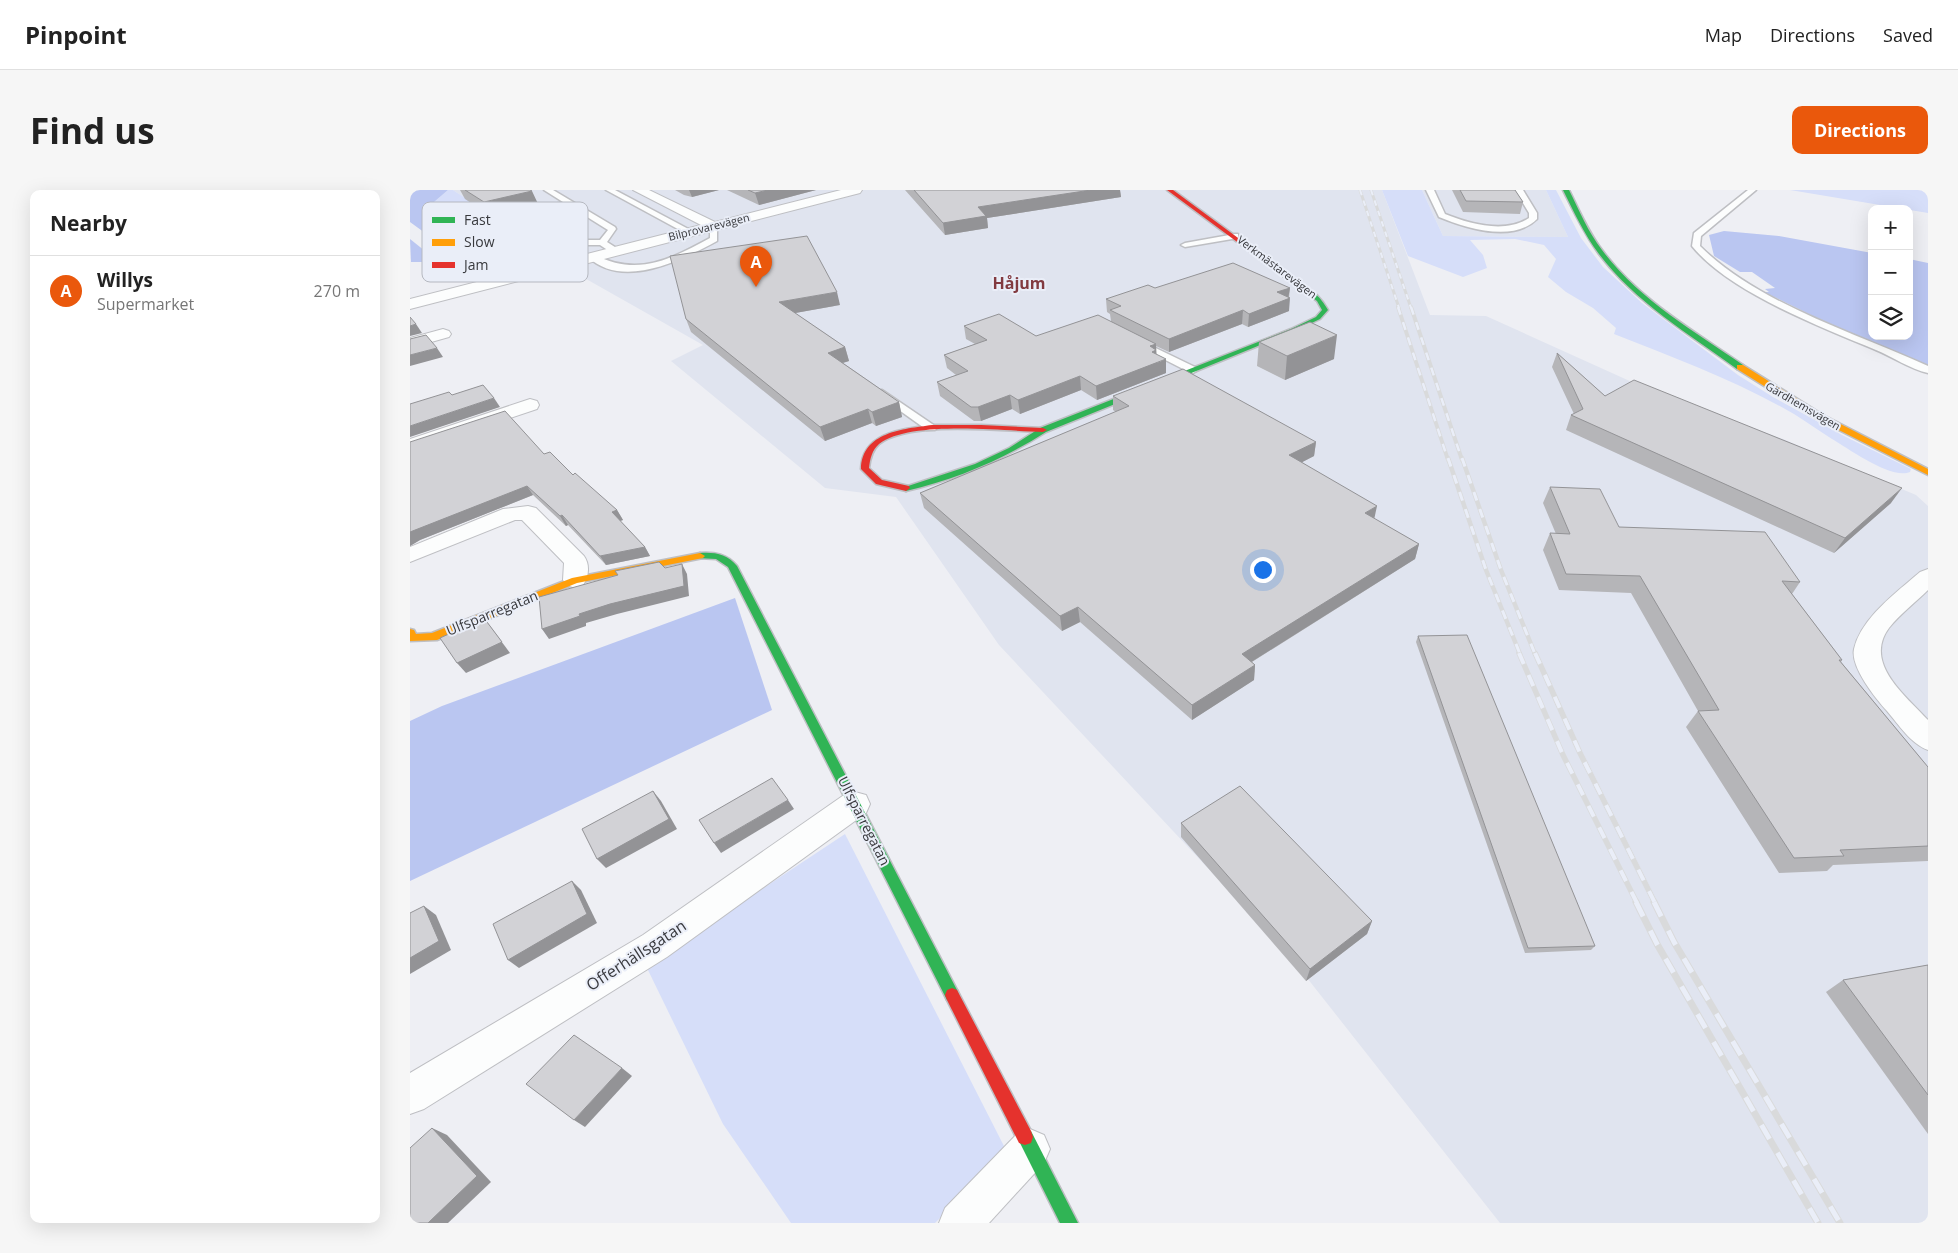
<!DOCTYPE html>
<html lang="en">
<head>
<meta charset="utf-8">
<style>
	body { margin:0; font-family:"Open Sans",sans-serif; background:#f6f6f6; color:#222 }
	.controls { position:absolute; right:15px; top:15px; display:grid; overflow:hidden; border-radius:10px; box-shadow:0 5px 20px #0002 }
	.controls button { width:45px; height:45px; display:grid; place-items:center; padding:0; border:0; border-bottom:1px solid #e0e0e0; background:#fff; color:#222; font:25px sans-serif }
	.you { position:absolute; left:852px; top:379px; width:18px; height:18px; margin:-12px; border:4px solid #fff; border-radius:50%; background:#1a73e8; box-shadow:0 0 0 8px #1a73e833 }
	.badge { display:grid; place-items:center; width:32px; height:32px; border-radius:50%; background:#ea580c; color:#fff; font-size:16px; font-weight:700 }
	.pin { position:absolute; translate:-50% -41px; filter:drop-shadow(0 1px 2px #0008) }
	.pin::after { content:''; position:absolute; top:26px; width:18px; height:15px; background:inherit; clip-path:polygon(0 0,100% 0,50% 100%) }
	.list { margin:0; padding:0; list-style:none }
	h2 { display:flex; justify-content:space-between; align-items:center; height:65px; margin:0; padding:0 20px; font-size:21px }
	h2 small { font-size:16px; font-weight:400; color:#767676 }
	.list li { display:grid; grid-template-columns:32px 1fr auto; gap:15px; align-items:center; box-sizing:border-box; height:70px; padding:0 20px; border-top:1px solid #e0e0e0 }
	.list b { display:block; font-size:19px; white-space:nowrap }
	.list p { margin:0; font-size:16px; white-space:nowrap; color:#767676 }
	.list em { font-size:16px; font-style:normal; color:#767676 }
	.icon { flex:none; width:28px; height:28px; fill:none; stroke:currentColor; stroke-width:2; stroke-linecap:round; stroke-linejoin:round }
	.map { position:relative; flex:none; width:1518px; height:1033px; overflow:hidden; border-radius:10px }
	header { display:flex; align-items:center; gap:30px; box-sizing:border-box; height:70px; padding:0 25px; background:#fff; border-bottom:1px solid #e0e0e0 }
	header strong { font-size:24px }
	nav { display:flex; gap:28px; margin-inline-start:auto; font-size:18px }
	.intro { display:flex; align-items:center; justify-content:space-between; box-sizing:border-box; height:120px; padding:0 30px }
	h1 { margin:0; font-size:35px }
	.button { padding:12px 22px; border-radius:10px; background:#ea580c; color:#fff; font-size:18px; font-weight:700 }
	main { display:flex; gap:30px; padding:0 30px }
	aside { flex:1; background:#fff; border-radius:10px; box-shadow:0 5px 20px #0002 }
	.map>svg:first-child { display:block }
	.built { fill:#e0e4ef }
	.green { fill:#d6def9 }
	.forest { fill:#bac6f1 }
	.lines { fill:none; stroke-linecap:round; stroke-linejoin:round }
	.lane-casing { stroke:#bebfc3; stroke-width:3 }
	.street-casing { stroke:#bebfc3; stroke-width:2 }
	.fast-casing { stroke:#bebfc3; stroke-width:3 }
	.slow-casing { stroke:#bebfc3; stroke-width:3 }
	.jam-casing { stroke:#bebfc3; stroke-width:3 }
	.lane { fill:#fcfdfd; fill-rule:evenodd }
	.street { fill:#fcfdfd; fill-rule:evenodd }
	.fast { fill:#30b455; fill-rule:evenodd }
	.slow { fill:#ff9f0a; fill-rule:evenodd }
	.jam { fill:#e5322d; fill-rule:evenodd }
	.rail-far4-casing { stroke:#d9dadb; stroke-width:3 }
	.rail-far3-casing { stroke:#d9dadb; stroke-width:4 }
	.rail-far2-casing { stroke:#d9dadb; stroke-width:4.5 }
	.rail-far1-casing { stroke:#d9dadb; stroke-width:5.5 }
	.rail-casing { stroke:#d9dadb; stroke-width:7 }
	.rail-far4 { stroke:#eaeef8; stroke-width:2; stroke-dasharray:5.5; stroke-linecap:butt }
	.rail-far3 { stroke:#eaeef8; stroke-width:2.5; stroke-dasharray:8; stroke-linecap:butt }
	.rail-far2 { stroke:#eaeef8; stroke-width:3; stroke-dasharray:9; stroke-linecap:butt }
	.rail-far1 { stroke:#eaeef8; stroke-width:4; stroke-dasharray:12; stroke-linecap:butt }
	.rail { stroke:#eaeef8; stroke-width:5; stroke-dasharray:16; stroke-linecap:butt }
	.wall { fill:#b5b5b8 }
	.shaded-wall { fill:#939396 }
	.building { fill:#d2d2d6; stroke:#939396 }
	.labels { text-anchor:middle; stroke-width:4; stroke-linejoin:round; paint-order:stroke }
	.far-street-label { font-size:11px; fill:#38393d; stroke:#eaeef8 }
	.street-label { font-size:14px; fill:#38393d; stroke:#eaeef8 }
	.far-district-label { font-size:16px; font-weight:bold; fill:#823a40; stroke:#eaeef8 }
	.near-street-label { font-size:16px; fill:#38393d; stroke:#eaeef8 }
	.key { fill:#eaeef8; stroke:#b5b8c0; stroke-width:1 }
	.key-label { font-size:14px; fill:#38393d }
</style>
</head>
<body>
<header>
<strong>Pinpoint</strong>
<nav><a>Map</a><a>Directions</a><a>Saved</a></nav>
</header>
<div class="intro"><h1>Find us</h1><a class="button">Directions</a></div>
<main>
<aside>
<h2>Nearby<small></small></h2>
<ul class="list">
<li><span class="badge">A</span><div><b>Willys</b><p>Supermarket</p></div><em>270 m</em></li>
</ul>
</aside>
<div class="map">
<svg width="1518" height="1033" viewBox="0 0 1518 1033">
	<rect width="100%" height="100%" fill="#eeeff4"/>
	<g class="built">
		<path d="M43 0H972L1020 125 1076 126 1233 197 1373 249 1506 305 1518 316V1033H1090L879 765 589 455 486 307 415 298 261 171 293 155 162 81Z"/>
		<path d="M1012 0H1136L1158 47 1033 46Z"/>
	</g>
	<g class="green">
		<path d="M38 0H43L149 70 121 77 24 12Z"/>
		<path d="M972 0H1012L1033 46 1158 47 1136 0H1146L1171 48 1193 77 1232 113 1328 185 1363 207 1432 245 1501 279 1500 282C1482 290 1439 259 1422 249 1409 241 1397 232 1384 224 1327 191 1265 168 1204 144L1206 138 1183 118 1156 102 1138 87 1146 69 1134 55 1105 49 1060 50 1073 65 1077 78 1053 87 998 66Z"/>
		<path d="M1380 0H1518V23Z"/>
		<path d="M435 644 597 962 525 1033H381L313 934 236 776Z"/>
	</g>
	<g class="forest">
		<path d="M0 0H38L24 12 122 78 74 90 48 67 0 32Z"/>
		<path d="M1314 41 1369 46 1462 63V146H1499V69L1518 73V177L1403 126 1354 102H1359L1355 99 1365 98 1342 82H1330L1304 66 1299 45Z"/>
		<path d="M0 49 25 69 13 72H1Z"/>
		<path d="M325 408 362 520 0 691V531L32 516Z"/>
	</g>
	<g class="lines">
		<defs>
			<g id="lane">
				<path d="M134 0H143L205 37 206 39 197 52 208 59V63H202L190 55H158L155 62 166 72 162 75 148 65 147 63 151 53 106 24 153 12ZM158 15 198 40 190 50H157L117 25Z"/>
				<path d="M196 0H205L284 42 277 44Z"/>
				<path d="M1016 0H1024L1035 24C1060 34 1095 44 1119 28V23L1105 0H1113L1127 23V29C1103 53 1056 38 1029 27Z"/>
				<path d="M1338 0H1346L1291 46 1290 56C1347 113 1445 143 1518 176V183C1500 179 1483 167 1466 160 1411 137 1319 102 1282 56L1284 43Z"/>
				<path d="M293 36H299L307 40V51C272 70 213 100 178 67L185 65C228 87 261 69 300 48V43L293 40Z"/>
				<path d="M825 44H828V48L775 57 771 55 775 53Z"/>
				<path d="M727 149 787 178 788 180 783 183 779 182 724 154V150Z"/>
				<path d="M472 200 525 236 527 238 525 240H517L468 205 467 203 468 201Z"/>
			</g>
			<g id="street">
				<path d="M223 0H239L305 32 431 0H452L450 3 0 119V109L291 35Z"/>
				<path d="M33 139 39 141 41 144 39 147 0 158V148Z"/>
				<path d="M120 209 127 211 129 215 127 219 0 262V249Z"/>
				<path d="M118 316 126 318 174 366C180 374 179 387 173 395L165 398 157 395 153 390 154 373 112 330H105L0 372V357L93 319Z"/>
				<path d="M1518 379V400C1506 412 1490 424 1479 438 1453 473 1496 506 1518 530V560C1501 554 1489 535 1477 521 1466 509 1440 477 1444 459 1451 428 1487 402 1510 382Z"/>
				<path d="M445 602 456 605 460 614 456 623 257 767 14 919 0 924V883L233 745 434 605Z"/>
				<path d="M620 939 634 945 640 959 634 973 579 1033H529L535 1018 606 945Z"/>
			</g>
			<g id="fast">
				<path d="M1153 0H1159C1169 20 1178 42 1192 60 1228 109 1284 141 1333 175V179H1327C1279 144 1225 112 1189 64 1174 44 1164 22 1153 0Z"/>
				<path d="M892 98C903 98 913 111 918 120L910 129 885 141 636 242C592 270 547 289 496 301L492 298 565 274 599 258 630 238 881 139 906 127 912 120 907 111 892 100Z"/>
				<path d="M290 363C305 362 317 364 327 376L547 800 549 805 547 810 542 812 537 810 318 377 306 369 287 368 285 366Z"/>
				<path d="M615 939 621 941 668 1033H650L607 947 609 941Z"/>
			</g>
			<g id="slow">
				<path d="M1327 175H1333L1413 225 1518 279V285L1407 229 1327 179Z"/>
				<path d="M290 363 295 366 293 368 167 393 27 450 0 451V439L4 440 6 444 22 443 162 388Z"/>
			</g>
			<g id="jam">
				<path d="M757 0H763L896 98V100H892Z"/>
				<path d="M522 235H571L633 238 637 240 633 242C594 241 500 230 469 254 462 260 460 269 459 278L472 290 499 296 500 298 496 301 466 294 451 279C452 242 493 239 522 235Z"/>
				<path d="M542 798 547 800 621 941 623 947 621 953 615 955 609 953 537 810 535 805 537 800Z"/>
			</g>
		</defs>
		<use href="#lane" class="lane-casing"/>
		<use href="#street" class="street-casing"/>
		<use href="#fast" class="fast-casing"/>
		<use href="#slow" class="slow-casing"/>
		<use href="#jam" class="jam-casing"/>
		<use href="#lane" class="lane"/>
		<use href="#street" class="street"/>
		<use href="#fast" class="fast"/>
		<use href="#slow" class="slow"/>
		<use href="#jam" class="jam"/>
		<defs>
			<g id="rail-far4">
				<path d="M950 0 989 118"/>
				<path d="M961 0 1001 118"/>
			</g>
			<g id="rail-far3">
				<path d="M988 117 1038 270"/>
				<path d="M1001 117 1052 270"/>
			</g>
			<g id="rail-far2">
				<path d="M1038 268 1076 380 1110 464"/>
				<path d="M1052 268 1091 380 1125 464"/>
			</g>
			<g id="rail-far1">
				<path d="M1109 463 1153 565 1227 713"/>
				<path d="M1125 463 1170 563 1245 713"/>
			</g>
			<g id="rail">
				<path d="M1226 712 1247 754 1408 1033"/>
				<path d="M1244 712 1264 752 1430 1033"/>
			</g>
		</defs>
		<use href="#rail-far4" class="rail-far4-casing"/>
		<use href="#rail-far3" class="rail-far3-casing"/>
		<use href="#rail-far2" class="rail-far2-casing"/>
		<use href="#rail-far1" class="rail-far1-casing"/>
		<use href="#rail" class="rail-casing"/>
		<use href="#rail-far4" class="rail-far4"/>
		<use href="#rail-far3" class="rail-far3"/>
		<use href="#rail-far2" class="rail-far2"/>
		<use href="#rail-far1" class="rail-far1"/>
		<use href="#rail" class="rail"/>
	</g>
	<g class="wall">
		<path d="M50 0H120L129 16 82 27 55 9Z"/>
		<path d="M265 0H309L282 7 274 5Z"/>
		<path d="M317 0H406L349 15Z"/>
		<path d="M495 0H710L711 7 577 28 578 38 535 45Z"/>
		<path d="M1042 0H1105L1113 12 1110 24 1053 22Z"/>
		<path d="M745 98H880L879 108V121L838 137 832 134 759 162 746 156V164L756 183 687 210 671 200 610 224 602 219 571 231H564L530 206 527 192 546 185 537 178 534 165 565 154 556 149 554 136 626 146 701 131 700 124 697 122 696 109Z"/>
		<path d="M430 115 385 123 435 157 439 171 433 173 489 212 492 227 466 236 462 233 415 251 281 142 276 129Z"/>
		<path d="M849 152 924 169 875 190 847 176Z"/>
		<path d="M1147 163 1195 206 1481 313 1424 363 1156 240 1161 225 1164 224 1142 177Z"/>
		<path d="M703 206 906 252 904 266 892 272 964 329 1009 354 1005 369 842 472 845 475 844 490 782 530 670 432 652 441 514 318 510 303 706 222 703 220Z"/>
		<path d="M0 252 134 264 163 285 207 320 213 330 210 331 235 357 240 366 196 375 158 335 156 336 123 305 10 350 0 356Z"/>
		<path d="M1140 297 1209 337 1390 392 1382 404 1432 470 1431 472 1518 577V671L1423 675 1417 681 1369 683 1276 537 1288 521 1221 403 1149 400 1133 360 1140 343 1146 344 1133 313Z"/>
		<path d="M1008 446 1185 756 1181 760 1115 763 1006 452Z"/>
		<path d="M771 633 962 731 957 744 896 791 771 647Z"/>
		<path d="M1518 775V944L1416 802 1433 790Z"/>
	</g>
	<g class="shaded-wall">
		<path d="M279 0H309L282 7Z"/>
		<path d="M358 0H406L349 15 345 3Z"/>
		<path d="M681 0H710L711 7 577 28 578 38 535 45 533 33 568 17Z"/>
		<path d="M122 1 129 16 82 27 74 12Z"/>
		<path d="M880 98 878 109 880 108 879 121 838 137 839 124 867 102Z"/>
		<path d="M427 102 430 115 374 125 369 112Z"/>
		<path d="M833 120 832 134 759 162V149Z"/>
		<path d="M6 134 12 143 0 146V136Z"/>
		<path d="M927 145 924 169 875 190 877 166Z"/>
		<path d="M746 154 747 173 756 169V183L687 210 686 196 740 156Z"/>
		<path d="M435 157 439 171 422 176 418 163Z"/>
		<path d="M27 158 33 167 0 176V165Z"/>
		<path d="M670 186 671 200 610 224 608 210Z"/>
		<path d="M600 205 602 219 571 231 568 217Z"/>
		<path d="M84 208 90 217 0 247V236Z"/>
		<path d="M489 212 492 227 466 236 462 222Z"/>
		<path d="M458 219 462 233 415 251 410 237Z"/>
		<path d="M906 252 904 266 877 280 879 265Z"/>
		<path d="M117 296 123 305 10 350 0 356V342L3 340Z"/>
		<path d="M1492 298 1481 313 1424 363 1435 348Z"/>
		<path d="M967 316 964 330 955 323Z"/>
		<path d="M207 320 213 330 207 332 202 322Z"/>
		<path d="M152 325 158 335 156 336 150 326Z"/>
		<path d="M1009 354 1005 369 830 479 832 464Z"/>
		<path d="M235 357 240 366 196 375 190 366Z"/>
		<path d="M272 374 277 384 279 406 207 424 176 433V436L139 449 132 439 169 424Z"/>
		<path d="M668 417 670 432 652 441 650 426Z"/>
		<path d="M74 428 100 463 56 483 47 473Z"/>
		<path d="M845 475 844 490 782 530V515Z"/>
		<path d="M243 601 251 611 267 639 196 678 187 669Z"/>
		<path d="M378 610 384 619 311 663 304 653Z"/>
		<path d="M162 691 171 700 187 733 109 778 98 770Z"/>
		<path d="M14 716 26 725 41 760 0 784V768Z"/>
		<path d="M962 731 957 744 896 791 900 779Z"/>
		<path d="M212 878 222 886 175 937 164 930Z"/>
		<path d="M22 938 37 945 81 992 38 1033H18Z"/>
	</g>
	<g class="building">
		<path d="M55 0H120L122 1 74 12Z"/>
		<path d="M338 0H358L345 3Z"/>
		<path d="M504 0H681L568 17 576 26 533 33Z"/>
		<path d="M1050 0H1105L1113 12 1056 11Z"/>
		<path d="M397 46 427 102 369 112 435 157 418 163 489 212 462 222 458 219 410 237 276 129 260 66Z"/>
		<path d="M823 73 880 98 867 102 880 108 839 124 833 120 759 149 700 120 711 116 696 109 738 95 745 98Z"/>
		<path d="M589 124 626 146 688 125 746 154 740 156 746 160 742 162 756 169 686 196 670 186 608 210 600 205 568 217H561L527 192 558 181 534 165 577 150 554 136Z"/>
		<path d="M0 127 6 134 0 136Z"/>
		<path d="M900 132 927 145 877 166 849 152Z"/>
		<path d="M16 145 27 158 0 165V149Z"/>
		<path d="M1147 163 1195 206 1224 190 1492 298 1435 348 1161 225 1173 219Z"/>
		<path d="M773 179 906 252 879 265 967 316 955 323 1009 354 832 464 845 475 782 515 668 417 650 426 510 303 719 216 703 206Z"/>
		<path d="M73 195 84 208 0 236V214L39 202 42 205Z"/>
		<path d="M95 221 134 264 140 262 163 285 165 283 207 320 202 322 235 357 190 366 152 325 150 326 117 296 0 342V252Z"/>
		<path d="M1140 297 1190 299 1209 337 1355 342 1390 392 1372 391 1432 470H1429L1518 577V656L1430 660 1434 666 1384 668 1288 521 1309 520 1230 386 1156 384 1140 343 1160 344Z"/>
		<path d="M249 372 255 378 272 374 274 396 200 414 169 424 170 426 132 439 129 407 208 385 205 381Z"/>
		<path d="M74 428 92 452 47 473 30 448Z"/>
		<path d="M1057 445 1185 756 1118 758 1008 446Z"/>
		<path d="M362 588 378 610 304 653 289 630Z"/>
		<path d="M830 596 962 731 900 779 771 633Z"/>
		<path d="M243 601 259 629 187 669 172 639Z"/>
		<path d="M162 691 177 724 98 770 83 734Z"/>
		<path d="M14 716 29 751 0 768V723Z"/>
		<path d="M1518 775V905L1433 790Z"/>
		<path d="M164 845 212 878 164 930 116 894Z"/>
		<path d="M22 938 67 986 18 1033H1L0 1032V958Z"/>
	</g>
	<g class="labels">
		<g class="far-street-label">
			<text transform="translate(299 37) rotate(-14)" y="4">Bilprovarevägen</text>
			<text transform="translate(867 77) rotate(37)" y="4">Verkmästarevägen</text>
			<text transform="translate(1393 216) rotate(30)" y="4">Gärdhemsvägen</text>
		</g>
		<g class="street-label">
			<text transform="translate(82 423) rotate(-22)" y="5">Ulfsparregatan</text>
			<text transform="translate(454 631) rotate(63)" y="5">Ulfsparregatan</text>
		</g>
		<g class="far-district-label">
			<text x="609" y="99">Håjum</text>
		</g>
		<g class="near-street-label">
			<text transform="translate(226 765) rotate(-33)" y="6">Offerhällsgatan</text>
		</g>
	</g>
	<rect x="12" y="12" width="166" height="80" rx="8" class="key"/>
	<rect x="22" y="27" width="23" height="6" fill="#30b455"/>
	<rect x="22" y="49" width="23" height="7" fill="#ff9f0a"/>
	<rect x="22" y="72" width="23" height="6" fill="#e5322d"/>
	<g class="key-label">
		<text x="54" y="35">Fast</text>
		<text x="54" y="57">Slow</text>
		<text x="54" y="80">Jam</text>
	</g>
</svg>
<div class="controls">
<button>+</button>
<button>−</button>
<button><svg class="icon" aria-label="layers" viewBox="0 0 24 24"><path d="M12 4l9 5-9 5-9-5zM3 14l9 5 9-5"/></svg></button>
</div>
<div class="you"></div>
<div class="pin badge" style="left:346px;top:97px">A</div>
</div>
</main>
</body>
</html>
